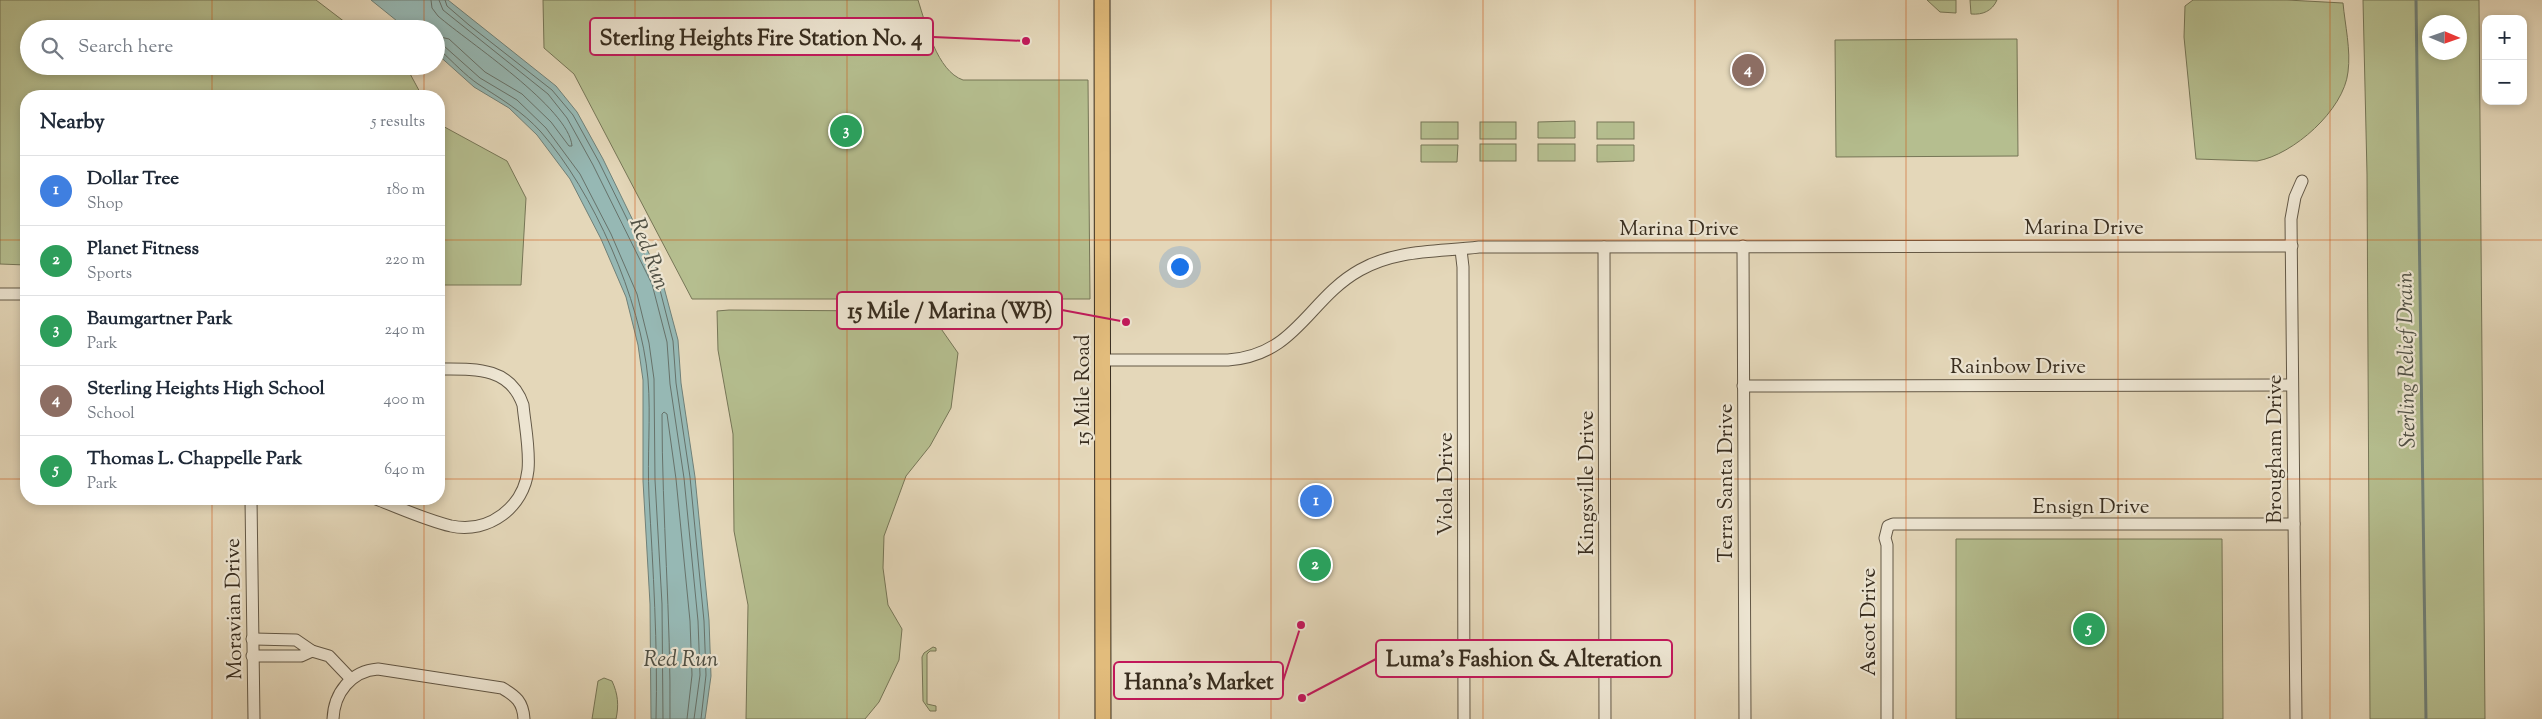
<!DOCTYPE html>
<html lang="en">
<head>
<meta charset="utf-8">
<style>
	body { margin:0; font-family:"Sorts Mill Goudy",serif; background:#f2f2f3; color:#1f2937 }
	.controls { position:absolute; right:15px; top:15px; display:grid; overflow:hidden; border-radius:10px; box-shadow:0 2px 8px #0003 }
	.controls button { width:45px; height:45px; display:grid; place-items:center; padding:0; border:0; border-bottom:1px solid #e0e1e3; background:#fff; color:#1f2937; font:25px sans-serif }
	.compass { position:absolute; left:2422px; top:15px; width:45px; height:45px; border-radius:50%; background:#fff; box-shadow:0 2px 8px #0003; rotate:92deg }
	.you { position:absolute; left:1179px; top:266px; width:18px; height:18px; margin:-12px; border:4px solid #fff; border-radius:50%; background:#1a73e8; box-shadow:0 0 0 8px #1a73e833 }
	.badge { display:grid; place-items:center; width:32px; height:32px; border-radius:50%; background:#7c3aed; color:#fff; font-size:16px; font-weight:700 }
	.pin { position:absolute; translate:-50% -50%; border:2px solid #fff; box-shadow:0 1px 5px #0006 }
	.list { margin:0; padding:0; list-style:none }
	h2 { display:flex; justify-content:space-between; align-items:center; height:65px; margin:0; padding:0 20px; font-size:21px }
	h2 small { font-size:16px; font-weight:400; color:#747a83 }
	.list li { display:grid; grid-template-columns:32px 1fr auto; gap:15px; align-items:center; box-sizing:border-box; height:70px; padding:0 20px; border-top:1px solid #e0e1e3 }
	.list b { display:block; font-size:19px; white-space:nowrap }
	.list p { margin:0; font-size:16px; white-space:nowrap; color:#747a83 }
	.list em { font-size:16px; font-style:normal; color:#747a83 }
	.icon { flex:none; width:28px; height:28px; fill:none; stroke:currentColor; stroke-width:2; stroke-linecap:round; stroke-linejoin:round }
	.map { position:relative; flex:none; width:2542px; height:719px; overflow:hidden }
	.search { position:absolute; background:#fff; box-shadow:0 2px 8px #0003; left:20px; top:20px; width:425px; height:55px; display:flex; align-items:center; gap:12px; box-sizing:border-box; padding:0 18px; border-radius:28px; color:#747a83; font-size:19px }
	.panel { position:absolute; background:#fff; box-shadow:0 2px 8px #0003; left:20px; top:90px; width:425px; height:415px; border-radius:20px }
	.map>svg:first-child { display:block }
	.green { fill:#b5be8f; stroke:#767657; fill-rule:evenodd }
	.water { fill:#96b8b4; stroke:#708078 }
	.lines { fill:none; stroke-linecap:round; stroke-linejoin:round }
	.shore { stroke:#67726a; stroke-width:1 }
	.stream { stroke:#708078; stroke-width:3 }
	.minor-casing { stroke:#635846; stroke-width:13 }
	.major-casing { stroke:#382d1f; stroke-width:17 }
	.minor { stroke:#ede5d2; stroke-width:11 }
	.major { stroke:#e2bc7c; stroke-width:15 }
	.grid { fill:none; stroke:#ce520f; stroke-width:1; stroke-opacity:0.55 }
	.labels { text-anchor:middle; stroke-width:4.5; stroke-linejoin:round; paint-order:stroke }
	.street-label { font-size:21px; fill:#382d1f; stroke:#ede5d2 }
	.water-label { font-size:22px; font-style:italic; fill:#505044; stroke:#ede5d2 }
	.leader { fill:none; stroke:#c2185b; stroke-width:2 }
	.callout-dot { fill:#c2185b; stroke:#ede5d2; stroke-width:2 }
	.callout { fill:#ede5d2; stroke:#c2185b; stroke-width:2 }
	.callout-label { font-size:22px; text-anchor:middle; font-weight:bold; fill:#382d1f }
</style>
</head>
<body>
<div class="map">
<svg width="2542" height="719" viewBox="0 0 2542 719">
	<rect width="100%" height="100%" fill="#e4d7b9"/>
	<filter id="stains"><feTurbulence type="fractalNoise" baseFrequency=".004" numOctaves="4"/><feColorMatrix values="0 0 0 0 .2 0 0 0 0 .09 0 0 0 0 .02 0 0 0 .5 -.17"/></filter>
	<radialGradient id="worn" r=".72"><stop offset=".6" stop-color="#630" stop-opacity="0"/><stop offset="1" stop-color="#630" stop-opacity=".3"/></radialGradient>
	<g class="green">
		<path d="M0 0H316L354 29H29V66H403L408 70 422 96H26V265L0 264Z"/>
		<path d="M543 0H918C926 25 937 71 963 80H1088L1090 299H692L574 74 544 48Z"/>
		<path d="M1927 0H1956V13L1940 12Z"/>
		<path d="M1970 0H1997C1992 11 1983 15 1971 14Z"/>
		<path d="M2193 0H2287L2343 3C2345 25 2351 50 2348 72 2344 110 2293 155 2257 161L2196 159 2184 37 2185 6Z"/>
		<path d="M2363 0H2479L2485 719H2370L2367 174ZM2430 22H2460V52H2430Z"/>
		<path d="M2017 39 2018 156 1836 157 1835 40Z"/>
		<path d="M1575 121V138H1538V122Z"/>
		<rect x="1421" y="122" width="37" height="17"/>
		<rect x="1480" y="122" width="36" height="17"/>
		<rect x="1597" y="122" width="37" height="17"/>
		<path d="M439 124 507 161 526 198 521 285H439Z"/>
		<rect x="1480" y="144" width="36" height="17"/>
		<rect x="1538" y="144" width="37" height="17"/>
		<path d="M1421 145H1458L1457 162H1421Z"/>
		<path d="M1597 145H1634V161L1597 162Z"/>
		<path d="M729 310 885 311 937 323 958 353 951 408 930 446 906 476 884 536 883 568 888 605 902 629 899 660 879 702 865 719H746L748 605 734 531 733 434 718 350 717 311Z"/>
		<path d="M1956 539H2222L2223 719H1956Z"/>
		<path d="M933 647 936 648V651H930L927 654V704L936 706V711H930L923 701 922 657 924 653Z"/>
		<path d="M604 678 612 681C618 694 619 705 616 719H592L598 681Z"/>
	</g>
	<path class="water" d="M371 0H448L556 86 577 112 603 159 662 280 678 340 681 383 695 477 709 620 711 676 705 719H651L650 604 643 481V380L638 345 626 297 601 239 570 179 537 135 509 108 474 87 436 53V29H407Z"/>
	<g class="lines">
		<g class="shore">
			<path d="M431 0 432 8 438 16C468 42 569 108 572 146H569L551 122 522 94 485 72 449 39 436 36"/>
			<path d="M439 0 443 10 548 94 567 118 593 165 652 284 667 342 670 384 684 478 698 621 700 675 694 719"/>
			<path d="M445 0 447 6 469 25 552 90 573 115 599 162 658 282 673 341 676 383 690 477 704 621 706 675 701 719"/>
			<path d="M436 44 444 46 480 78 517 100 546 128 580 174 611 234 637 294 649 343 654 379 655 480 662 604 663 719"/>
			<path d="M436 50 441 51C453 62 465 75 478 84 501 99 522 111 541 132 593 191 641 300 648 379 651 417 647 457 649 496 653 570 658 645 656 719"/>
			<path d="M670 719C671 617 662 516 662 414L664 412 667 414 676 479 690 621 692 675 687 719"/>
		</g>
		<path class="stream" d="M2416 0 2426 719"/>
		<defs>
			<g id="minor">
				<path d="M1743 246 1745 719"/>
				<path d="M1604 247 1605 719"/>
				<path d="M1461 250 1463 267 1464 719"/>
				<path d="M0 294H26"/>
				<path d="M1103 360H1228C1297 355 1308 299 1360 270 1397 249 1438 252 1479 247L2292 246"/>
				<path d="M1743 386 2292 385"/>
				<path d="M251 499 254 719"/>
				<path d="M376 499C400 508 426 520 451 526 489 534 524 507 528 470 530 449 525 426 523 405 510 366 473 369 439 369"/>
				<path d="M252 639 296 640 312 651 301 656H252"/>
				<path d="M312 651 329 656 350 678"/>
				<path d="M333 719C334 693 351 671 378 669L502 688C516 696 523 702 524 719"/>
				<path d="M1887 719V545L1885 538 1888 526 1893 524H2294"/>
				<path d="M2296 719 2291 219 2295 197 2302 181"/>
			</g>
			<path id="major" d="M1102 0 1103 719"/>
		</defs>
		<use href="#minor" class="minor-casing"/>
		<use href="#major" class="major-casing"/>
		<use href="#minor" class="minor"/>
		<use href="#major" class="major"/>
	</g>
	<path class="grid" d="M212 0V29M424 0V29M635 0V719M847 0V719M1059 0V719M1271 0V719M1483 0V719M1695 0V719M1906 0V719M2118 0V719M2330 0V719M212 66V96M424 66V96M0 240H26M439 240H2542M0 479H26M439 479H2542M212 499V719M424 499V719"/>
	<g class="labels">
		<g class="street-label">
			<text x="2084" y="234">Marina Drive</text>
			<text x="1679" y="235">Marina Drive</text>
			<text x="2018" y="373">Rainbow Drive</text>
			<text transform="translate(1082 390) rotate(-90)" y="7">15 Mile Road</text>
			<text transform="translate(2274 449) rotate(-90)" y="7">Brougham Drive</text>
			<text transform="translate(1586 483) rotate(-90)" y="7">Kingsville Drive</text>
			<text transform="translate(1725 483) rotate(-90)" y="7">Terra Santa Drive</text>
			<text transform="translate(1445 484) rotate(-90)" y="7">Viola Drive</text>
			<text x="2091" y="513">Ensign Drive</text>
			<text transform="translate(233 609) rotate(-91)" y="7">Moravian Drive</text>
			<text transform="translate(1868 622) rotate(-90)" y="7">Ascot Drive</text>
		</g>
		<g class="water-label">
			<text transform="translate(651 253) rotate(69)" y="8">Red Run</text>
			<text transform="translate(2405 360) rotate(-91)" y="8">Sterling Relief Drain</text>
			<text x="681" y="666">Red Run</text>
		</g>
	</g>
	<path class="leader" d="M1026 41L933 37M1126 322L1062 310M1302 698L1376 659M1301 625L1283 681"/>
	<g class="callout-dot">
		<circle cx="1026" cy="41" r="5"/>
		<circle cx="1126" cy="322" r="5"/>
		<circle cx="1302" cy="698" r="5"/>
		<circle cx="1301" cy="625" r="5"/>
	</g>
	<g class="callout">
		<rect x="590" y="18" width="343" height="37" rx="5"/>
		<rect x="837" y="292" width="225" height="37" rx="5"/>
		<rect x="1376" y="640" width="296" height="37" rx="5"/>
		<rect x="1114" y="662" width="169" height="37" rx="5"/>
	</g>
	<g class="callout-label">
		<text x="761" y="45">Sterling Heights Fire Station No. 4</text>
		<text x="950" y="318">15 Mile / Marina (WB)</text>
		<text x="1524" y="666">Luma's Fashion &amp; Alteration</text>
		<text x="1199" y="689">Hanna’s Market</text>
	</g>
	<rect width="100%" height="100%" filter="url(#stains)"/>
	<rect width="100%" height="100%" fill="url(#worn)"/>
</svg>
<div class="controls">
<button>+</button>
<button>−</button>
</div>
<svg class="compass" viewBox="-18 -18 36 36"><path d="M0-13l5 13h-10z" fill="#e53935"/><path d="M0 13l5-13h-10z" fill="#747a83"/></svg>
<div class="you"></div>
<div class="pin badge" style="left:1316px;top:501px;background:#3f7fe0">1</div>
<div class="pin badge" style="left:1315px;top:565px;background:#2e9e5b">2</div>
<div class="pin badge" style="left:846px;top:131px;background:#2e9e5b">3</div>
<div class="pin badge" style="left:1748px;top:70px;background:#8d6e63">4</div>
<div class="pin badge" style="left:2089px;top:629px;background:#2e9e5b">5</div>
<div class="search"><svg class="icon" aria-label="search" viewBox="0 0 24 24"><circle cx="10" cy="10" r="6"/><path d="M15 15l6 6"/></svg>Search here</div>
<section class="panel">
<h2>Nearby<small>5 results</small></h2>
<ul class="list">
<li><span class="badge" style="background:#3f7fe0">1</span><div><b>Dollar Tree</b><p>Shop</p></div><em>180 m</em></li>
<li><span class="badge" style="background:#2e9e5b">2</span><div><b>Planet Fitness</b><p>Sports</p></div><em>220 m</em></li>
<li><span class="badge" style="background:#2e9e5b">3</span><div><b>Baumgartner Park</b><p>Park</p></div><em>240 m</em></li>
<li><span class="badge" style="background:#8d6e63">4</span><div><b>Sterling Heights High School</b><p>School</p></div><em>400 m</em></li>
<li><span class="badge" style="background:#2e9e5b">5</span><div><b>Thomas L. Chappelle Park</b><p>Park</p></div><em>640 m</em></li>
</ul>
</section>
</div>
</body>
</html>
